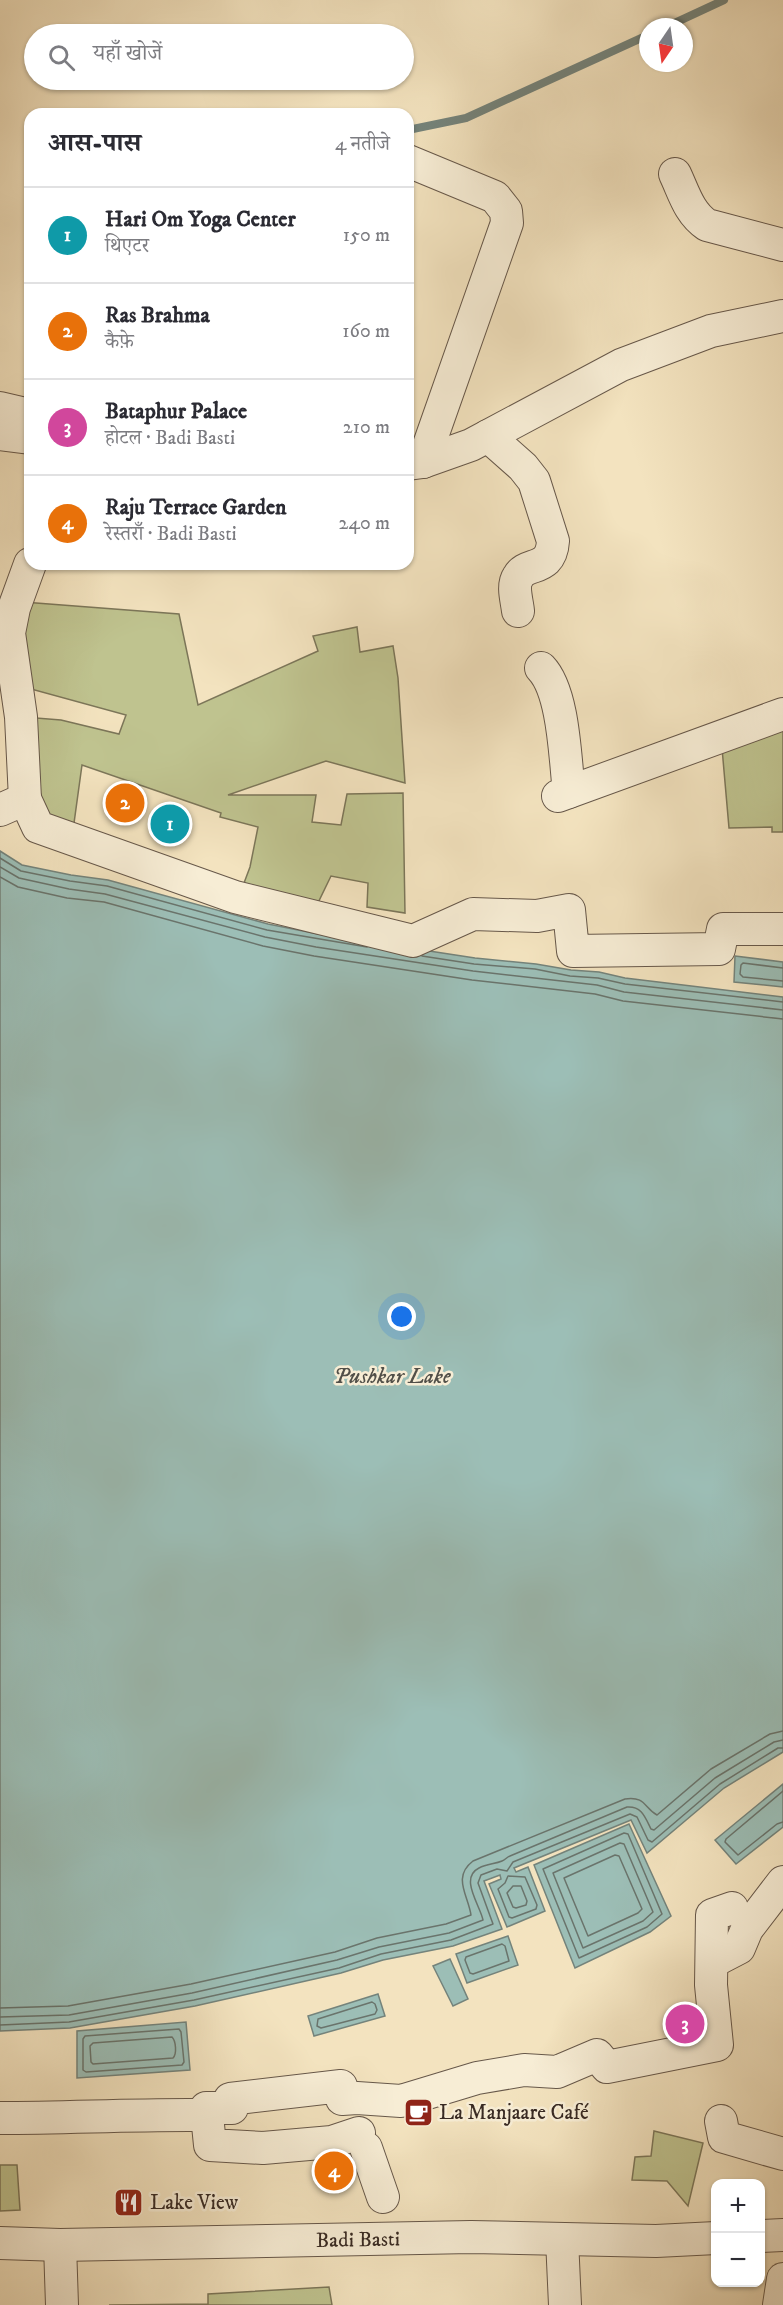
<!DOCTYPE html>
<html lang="hi">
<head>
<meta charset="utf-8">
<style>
	body { margin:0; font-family:"IM FELL DW Pica","Noto Serif Devanagari",serif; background:#f2f2f3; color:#2b2b33 }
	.controls { position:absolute; right:18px; bottom:18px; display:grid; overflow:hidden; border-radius:12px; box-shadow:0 2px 4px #0004 }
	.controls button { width:54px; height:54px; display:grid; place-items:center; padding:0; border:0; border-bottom:2px solid #e1e1e2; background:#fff; color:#2b2b33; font:30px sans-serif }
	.compass { position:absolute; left:639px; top:18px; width:54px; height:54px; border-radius:50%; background:#fff; box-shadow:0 2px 4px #0004; rotate:193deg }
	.you { position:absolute; left:402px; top:1317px; width:21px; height:21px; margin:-15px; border:4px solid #fff; border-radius:50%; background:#1a73e8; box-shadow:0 0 0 9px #1a73e833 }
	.badge { display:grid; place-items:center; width:39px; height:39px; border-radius:50%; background:#8f2418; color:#fff; font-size:20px; font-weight:700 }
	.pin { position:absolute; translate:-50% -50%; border:3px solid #fff; box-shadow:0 2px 6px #0006 }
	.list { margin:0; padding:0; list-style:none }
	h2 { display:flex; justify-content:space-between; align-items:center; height:78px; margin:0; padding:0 24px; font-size:26px }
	h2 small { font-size:20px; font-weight:400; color:#7c7c81 }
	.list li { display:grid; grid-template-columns:39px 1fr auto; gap:18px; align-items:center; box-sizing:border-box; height:96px; padding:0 24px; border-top:2px solid #e1e1e2 }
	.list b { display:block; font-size:22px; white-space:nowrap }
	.list p { margin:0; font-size:20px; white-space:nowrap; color:#7c7c81 }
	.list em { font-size:20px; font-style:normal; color:#7c7c81 }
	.icon { flex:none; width:33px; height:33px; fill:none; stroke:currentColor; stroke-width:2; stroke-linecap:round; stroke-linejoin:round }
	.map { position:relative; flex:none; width:783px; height:2305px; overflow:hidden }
	.search { position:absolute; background:#fff; box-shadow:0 2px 4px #0004; left:24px; top:24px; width:390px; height:66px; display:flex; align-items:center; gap:15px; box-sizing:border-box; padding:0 21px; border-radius:33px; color:#7c7c81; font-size:22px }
	.panel { position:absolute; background:#fff; box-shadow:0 2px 4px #0004; left:24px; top:108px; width:390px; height:462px; border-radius:18px }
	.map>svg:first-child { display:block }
	.green { fill:#bfc38f; stroke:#7c7659; stroke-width:1.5 }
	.water { fill:#9cbeb6; stroke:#74837b; stroke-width:1.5 }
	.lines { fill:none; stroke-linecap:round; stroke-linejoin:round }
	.shore { stroke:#6a746c; stroke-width:1.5 }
	.stream { stroke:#74837b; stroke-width:8 }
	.minor-casing { stroke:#67584a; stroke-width:34 }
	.minor { stroke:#f7edd5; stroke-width:32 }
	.labels { text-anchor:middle; stroke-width:5; stroke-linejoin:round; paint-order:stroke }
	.poi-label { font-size:21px; fill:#382a23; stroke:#f7edd5; text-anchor:start }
	.street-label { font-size:21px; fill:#382a23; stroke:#f7edd5 }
	.water-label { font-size:22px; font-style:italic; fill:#514f48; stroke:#f7edd5 }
</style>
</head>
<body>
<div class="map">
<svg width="783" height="2305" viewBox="0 0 783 2305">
	<rect width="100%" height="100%" fill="#f3e3bf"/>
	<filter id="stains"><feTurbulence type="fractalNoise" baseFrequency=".00333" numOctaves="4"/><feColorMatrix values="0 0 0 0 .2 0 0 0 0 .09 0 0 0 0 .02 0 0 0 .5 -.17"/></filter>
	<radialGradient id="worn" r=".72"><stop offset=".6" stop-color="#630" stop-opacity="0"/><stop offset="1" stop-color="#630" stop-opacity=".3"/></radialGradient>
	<g class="green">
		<path d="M23 602 179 614 198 705 318 651 313 636 357 627 360 652 393 646 398 678 405 783 326 761 228 795H316L312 822 341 825 347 794 403 793 405 913 367 907 368 883 331 876 314 911 241 891 250 867 258 827 220 817 221 813 82 765 74 823 43 817 24 717 61 720 119 734 126 715 20 686Z"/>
		<path d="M783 725V832H772V827L729 828 722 748Z"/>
		<path d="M654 2131 703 2143 688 2206 667 2181 632 2180 635 2157 651 2156Z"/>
		<path d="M0 2165H17L20 2210 0 2211Z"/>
		<path d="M329 2287 332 2305H109L208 2304V2294Z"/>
	</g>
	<g class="water">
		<path d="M0 851 22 865 71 875 108 880 268 924 318 934 475 958 536 964 571 970 599 972 625 978 783 997V1752L724 1788 647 1853 631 1820 514 1868 516 1872 528 1867 545 1911 507 1927 489 1884 501 1879 500 1875 484 1881 502 1929 453 1946 383 1960 341 1973 195 2006 70 2028 0 2031Z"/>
		<path d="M735 956 783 962V987L734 982Z"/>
		<path d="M783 1784V1827L736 1864 715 1840Z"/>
		<path d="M629 1824 671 1916 650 1932 575 1968 534 1865Z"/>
		<path d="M508 1936 518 1965 467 1983 456 1954Z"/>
		<path d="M450 1959 468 1999 453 2006 433 1966Z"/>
		<path d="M378 1994 385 2016 314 2036 308 2016Z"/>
		<path d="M186 2022 190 2070 77 2078V2031Z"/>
	</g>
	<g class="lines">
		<g class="shore">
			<path d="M0 858 21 871 70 881 107 886 267 930 367 947"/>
			<path d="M0 867 19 878 69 889 105 894 265 937 316 947 473 971 597 985 624 992 783 1010"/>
			<path d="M0 877 18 887 67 898 104 902 263 946 314 956 472 980 595 994 623 1001 783 1019"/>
			<path d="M422 956 474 964 535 969 570 976 598 978 625 984 783 1002"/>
			<path d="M783 968 743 963 741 965 740 974 743 977 783 981"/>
			<path d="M783 1791 726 1839 725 1842 738 1855 777 1824 783 1822"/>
			<path d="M624 1833 628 1834 662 1914 647 1927 579 1958 543 1869Z"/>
			<path d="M620 1843 624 1844 653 1912 643 1921 583 1948 553 1873Z"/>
			<path d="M615 1855 619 1856 642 1909 638 1913 588 1936 564 1878Z"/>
			<path d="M508 1876 525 1877 537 1905 536 1909 512 1918 509 1917 498 1889 505 1883Z"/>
			<path d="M513 1886H521L527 1901 526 1905 516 1908 513 1907 507 1893Z"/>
			<path d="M502 1944 505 1946 509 1961 473 1974 470 1973 465 1960 466 1957Z"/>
			<path d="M372 2002 375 2004 377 2010 375 2014 321 2028 317 2026 318 2019Z"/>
			<path d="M0 2008 68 2006 191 1984 335 1952 377 1938 446 1924 471 1915C468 1895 452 1877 473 1861L625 1799C646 1796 644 1808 657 1815L711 1769 770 1734 783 1731"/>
			<path d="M0 2017 69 2015 192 1993 337 1960 379 1947 449 1933 483 1920C480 1905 459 1878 479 1868 487 1864 495 1864 502 1861 505 1860 507 1857 510 1856L627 1807C642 1806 645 1817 651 1829L654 1830 715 1778 774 1742 783 1740"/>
			<path d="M0 2025 69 2022 194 2000 339 1968 381 1954 451 1940 493 1924 478 1883 481 1875 497 1869 507 1871 513 1862 630 1814 637 1817 648 1840 652 1842 720 1784 778 1748H783"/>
			<path d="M179 2029 181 2032 184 2062 182 2065 86 2072 83 2070V2039L85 2036Z"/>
			<path d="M172 2037C176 2041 177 2054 173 2058L93 2064 91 2062 90 2046 93 2043Z"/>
		</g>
		<g class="stream">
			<path d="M666 27 724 0"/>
			<path d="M408 130 466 118 648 35"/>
		</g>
		<defs>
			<g id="minor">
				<path d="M408 161 495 197 506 211 507 223 423 462"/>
				<path d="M675 174C684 193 689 213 707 225L783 245"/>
				<path d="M0 408 30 415"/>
				<path d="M0 434 30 438"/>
				<path d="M488 436 523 467 534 481 553 541C551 573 526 561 518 577 512 586 517 601 518 611"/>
				<path d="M408 464 423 462 471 445 621 365 711 331 783 316"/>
				<path d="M541 668C564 692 565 759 569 792"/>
				<path d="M558 796 783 714"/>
				<path d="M25 799 38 827 235 897 413 941 473 914 537 916 569 910 573 951 719 949 723 929H783"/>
				<path d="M0 810 25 799 21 717 9 633 14 608 30 564"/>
				<path d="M712 1962 739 1948 747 1929 783 1882"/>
				<path d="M206 2108H232L230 2099 341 2086 342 2099 357 2098 401 2101 477 2078 524 2070 557 2072 597 2055 607 2067 717 2045 711 1985 712 1915 732 1908"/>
				<path d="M0 2118C69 2118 138 2114 207 2115L210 2145 263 2148 332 2142 359 2133"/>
				<path d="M721 2121 724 2137 783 2154"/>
				<path d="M366 2148 383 2197"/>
				<path d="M760 2236 783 2235"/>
				<path d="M562 2239 565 2305"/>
				<path id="s1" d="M0 2243 60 2245 471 2237 656 2241 716 2238"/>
				<path d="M60 2245 62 2305"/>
				<path d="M779 2305 783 2279"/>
			</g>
		</defs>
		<use href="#minor" class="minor-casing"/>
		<use href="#minor" class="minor"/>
	</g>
	<defs>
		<symbol id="cafe-square" viewBox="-11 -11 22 22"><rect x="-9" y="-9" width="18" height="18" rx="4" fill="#8f2418" stroke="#f7edd5"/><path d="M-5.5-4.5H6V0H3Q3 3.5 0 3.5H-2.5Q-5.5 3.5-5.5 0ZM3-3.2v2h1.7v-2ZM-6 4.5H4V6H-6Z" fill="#fff"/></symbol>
		<symbol id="restaurant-square" viewBox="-11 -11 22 22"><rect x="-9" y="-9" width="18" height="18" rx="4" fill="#8f2418" stroke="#f7edd5"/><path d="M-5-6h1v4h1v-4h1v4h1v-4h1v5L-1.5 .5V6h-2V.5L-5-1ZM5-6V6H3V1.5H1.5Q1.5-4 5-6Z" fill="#fff"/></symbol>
	</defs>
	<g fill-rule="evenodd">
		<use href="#cafe-square" x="402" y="2096" width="33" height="33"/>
		<use href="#restaurant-square" x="112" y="2186" width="33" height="33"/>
	</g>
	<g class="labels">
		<g class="poi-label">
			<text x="439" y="2119">La Manjaare Café</text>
			<text x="150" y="2209">Lake View</text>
		</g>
		<g class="street-label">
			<text dy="7" stroke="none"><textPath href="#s1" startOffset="358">Badi Basti</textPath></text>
		</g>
		<g class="water-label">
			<text x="392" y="1383">Pushkar Lake</text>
		</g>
	</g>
	<rect width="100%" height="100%" filter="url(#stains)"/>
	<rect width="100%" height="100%" fill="url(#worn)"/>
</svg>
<div class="controls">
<button>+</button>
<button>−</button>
</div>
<svg class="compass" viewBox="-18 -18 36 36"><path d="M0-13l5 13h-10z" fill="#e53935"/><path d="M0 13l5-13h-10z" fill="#7c7c81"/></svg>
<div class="you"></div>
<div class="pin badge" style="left:170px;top:824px;background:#0f9aa8">1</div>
<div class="pin badge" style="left:125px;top:803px;background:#e8710a">2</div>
<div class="pin badge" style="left:685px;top:2024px;background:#d1479c">3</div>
<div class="pin badge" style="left:334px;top:2171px;background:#e8710a">4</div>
<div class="search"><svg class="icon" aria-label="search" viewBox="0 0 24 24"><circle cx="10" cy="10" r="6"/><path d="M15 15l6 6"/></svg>यहाँ खोजें</div>
<section class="panel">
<h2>आस-पास<small>4 नतीजे</small></h2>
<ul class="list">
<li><span class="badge" style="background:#0f9aa8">1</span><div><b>Hari Om Yoga Center</b><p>थिएटर</p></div><em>150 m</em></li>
<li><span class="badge" style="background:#e8710a">2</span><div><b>Ras Brahma</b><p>कैफ़े</p></div><em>160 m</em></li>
<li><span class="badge" style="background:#d1479c">3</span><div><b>Bataphur Palace</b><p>होटल · Badi Basti</p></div><em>210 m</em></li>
<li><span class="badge" style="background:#e8710a">4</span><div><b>Raju Terrace Garden</b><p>रेस्तराँ · Badi Basti</p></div><em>240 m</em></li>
</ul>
</section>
</div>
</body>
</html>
